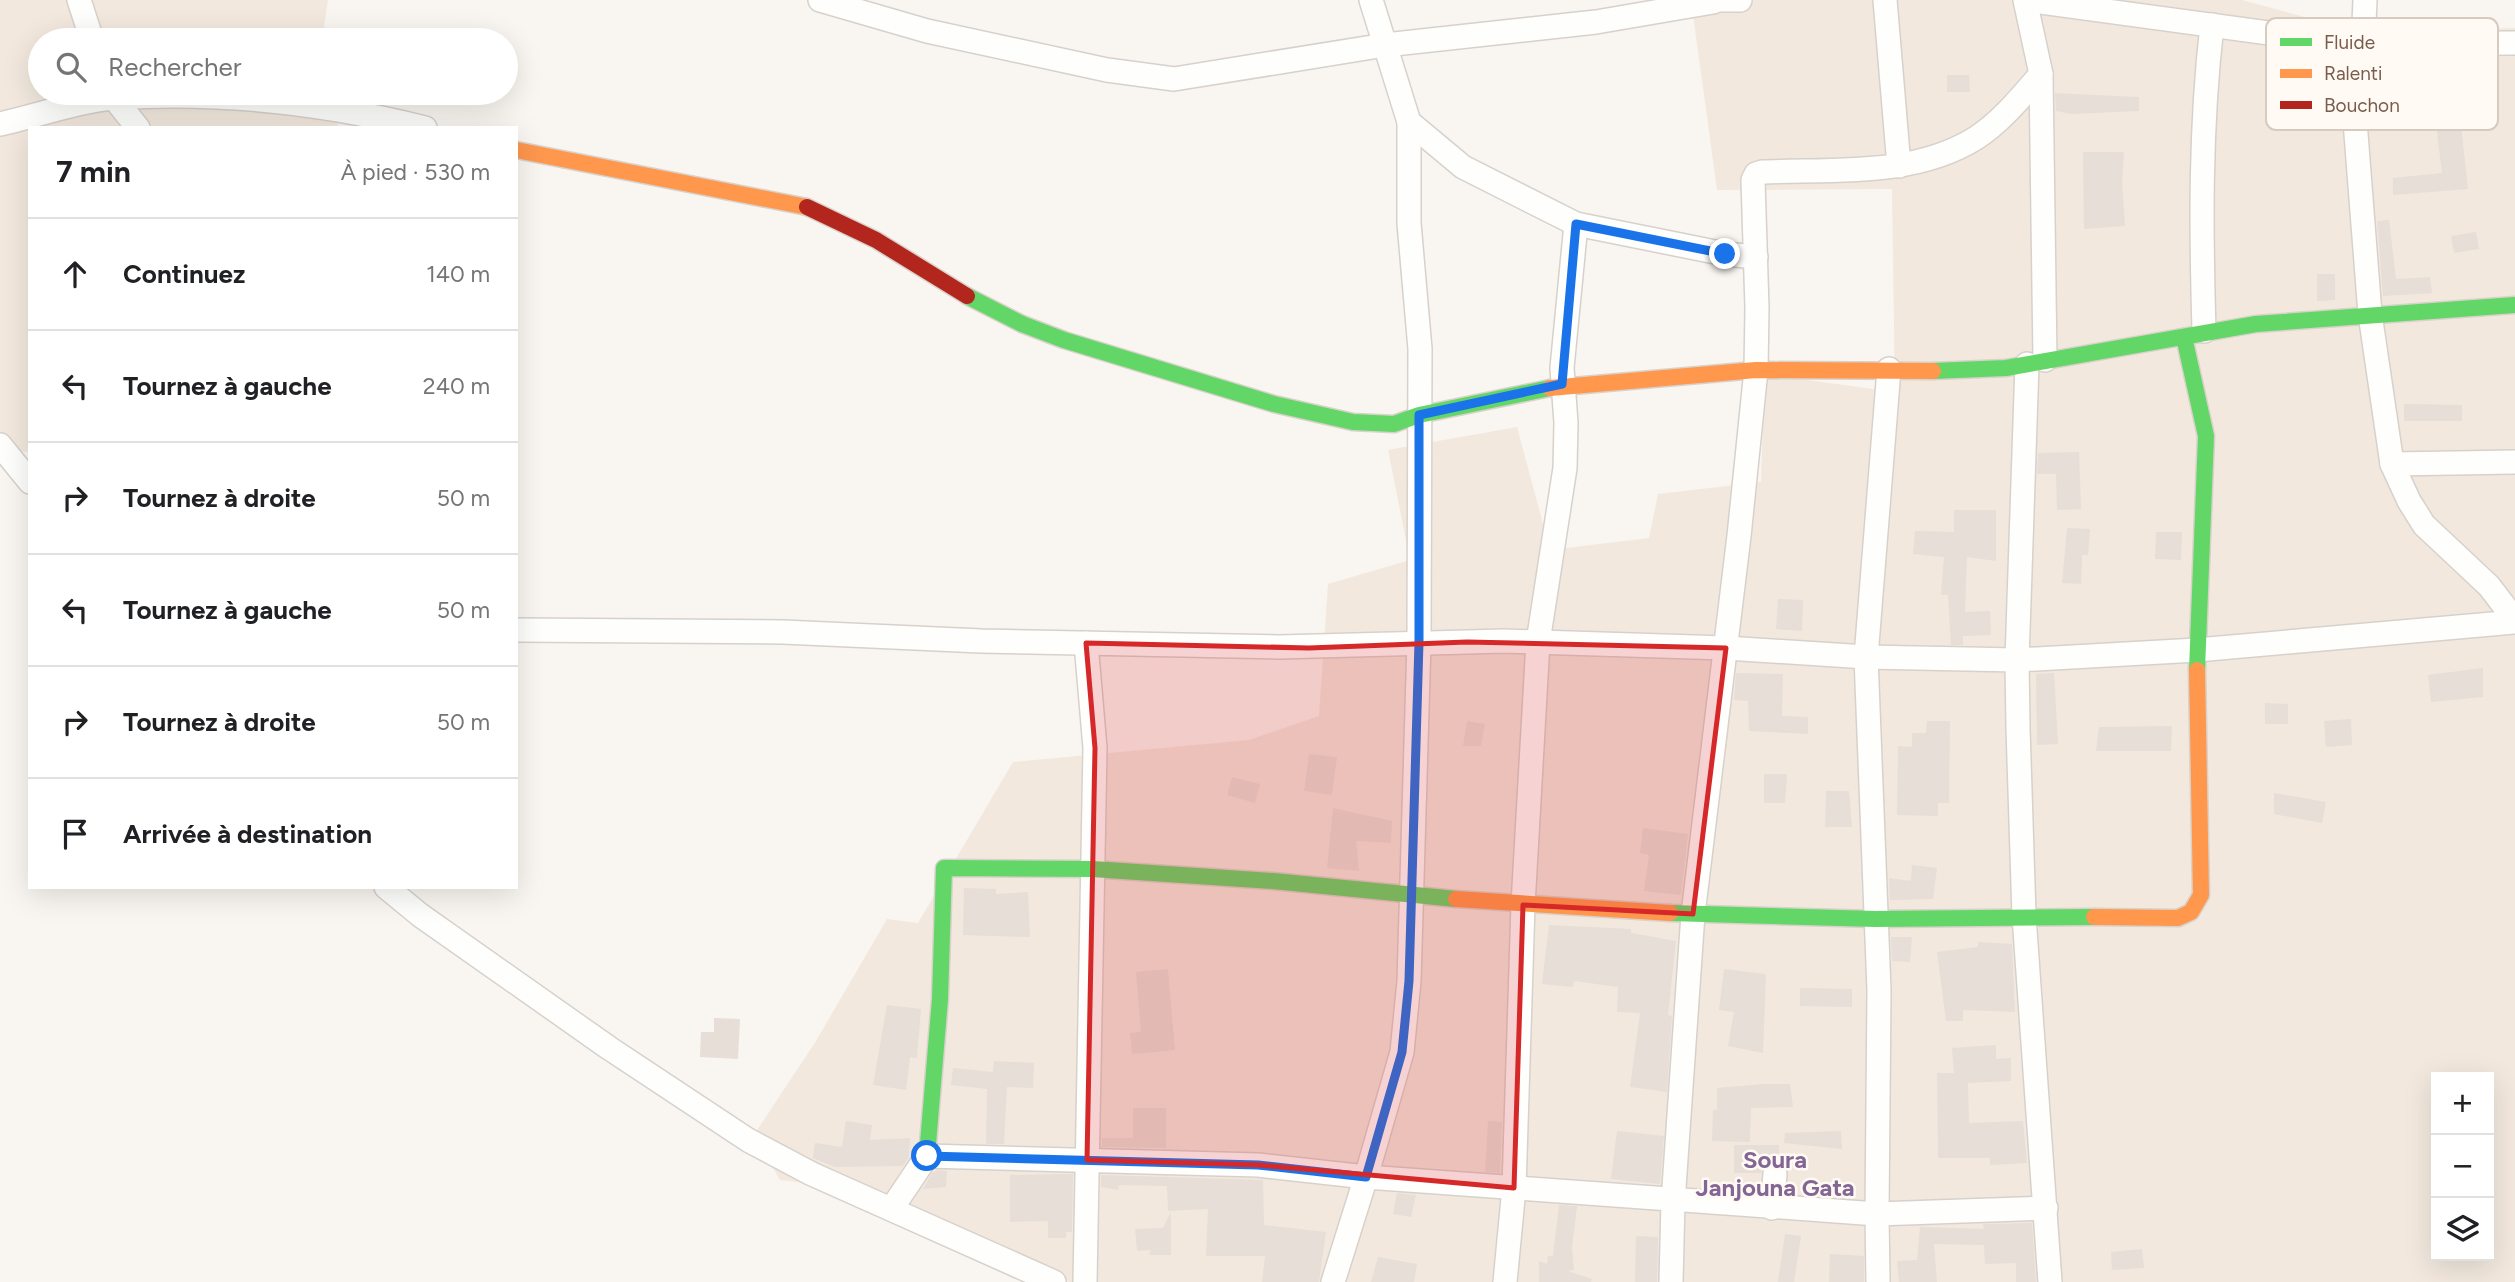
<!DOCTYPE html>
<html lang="fr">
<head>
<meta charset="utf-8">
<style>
	body { margin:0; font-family:Figtree,sans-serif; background:#f6f6f6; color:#202124 }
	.controls { position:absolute; right:21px; bottom:21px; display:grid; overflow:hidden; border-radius:0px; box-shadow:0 7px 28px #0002 }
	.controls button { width:63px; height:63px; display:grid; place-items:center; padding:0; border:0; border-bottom:2px solid #e0e0e0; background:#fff; color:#202124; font:35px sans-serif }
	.stop { position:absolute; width:21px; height:21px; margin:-16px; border:5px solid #1a73e8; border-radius:50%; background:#fff }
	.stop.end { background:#1a73e8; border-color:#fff; box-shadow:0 2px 7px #0008 }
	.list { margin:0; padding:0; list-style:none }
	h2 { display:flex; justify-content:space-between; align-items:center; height:91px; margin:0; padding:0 28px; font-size:30px }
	h2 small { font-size:23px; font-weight:400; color:#757577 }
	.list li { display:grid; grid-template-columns:46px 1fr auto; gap:21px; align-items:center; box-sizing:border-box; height:112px; padding:0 28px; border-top:2px solid #e0e0e0 }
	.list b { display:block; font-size:26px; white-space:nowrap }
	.list em { font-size:23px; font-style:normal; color:#757577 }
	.icon { flex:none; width:38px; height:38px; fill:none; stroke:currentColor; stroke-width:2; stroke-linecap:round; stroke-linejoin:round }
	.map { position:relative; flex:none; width:2515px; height:1282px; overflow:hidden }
	.search { position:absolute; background:#fff; box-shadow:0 7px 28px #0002; left:28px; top:28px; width:490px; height:77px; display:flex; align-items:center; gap:18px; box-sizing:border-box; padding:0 24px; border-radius:38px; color:#757577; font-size:26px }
	.panel { position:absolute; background:#fff; box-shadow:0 7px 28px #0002; left:28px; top:126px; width:490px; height:763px; border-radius:0px }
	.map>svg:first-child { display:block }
	.residential { fill:#f2e8de; fill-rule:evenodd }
	.building { fill:#e6ded7 }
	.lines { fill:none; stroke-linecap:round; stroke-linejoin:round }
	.street-casing { stroke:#d7d1cb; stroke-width:26 }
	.fast-casing { stroke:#d9d2cb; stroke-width:19 }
	.slow-casing { stroke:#d9d2cb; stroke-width:19 }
	.jam-casing { stroke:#d9d2cb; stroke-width:19 }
	.street { stroke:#fefefd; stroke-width:23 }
	.fast { stroke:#63d668; stroke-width:16 }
	.slow { stroke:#ff974d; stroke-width:16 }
	.jam { stroke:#b3261e; stroke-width:16 }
	.route { stroke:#1a73e8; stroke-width:9 }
	.marked { fill:#d62828; fill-opacity:0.2; stroke:#d62828; stroke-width:5; stroke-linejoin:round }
	.labels { text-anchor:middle; stroke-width:5; stroke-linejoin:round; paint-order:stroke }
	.quarter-label { font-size:24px; font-weight:bold; fill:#846695; stroke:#fffaf3 }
	.key { fill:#fffaf3; stroke:#d7cbc1; stroke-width:2 }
	.key-label { font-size:19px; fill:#7a5c4d }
</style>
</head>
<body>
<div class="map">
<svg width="2515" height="1282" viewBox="0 0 2515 1282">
	<rect width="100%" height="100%" fill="#f9f5f0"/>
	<g class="residential">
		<path d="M0 0H328L324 27 327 40H40V93H333L338 128H30V452L0 451Z"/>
		<path d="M1691 0H2242L2363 33 2515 28V1282H1069L876 1191 780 1180 754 1135 816 1041 887 919 918 923 1013 762 1249 740 1319 716 1328 584 1410 560 1388 450 1517 427 1550 550 1649 538 1658 494 1761 482 1764 374 1895 392 1892 189 1717 190ZM2436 1077H2489V1256H2436Z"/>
	</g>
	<g class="building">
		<path d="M1947 75H1969L1970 92H1947Z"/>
		<path d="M2055 93 2139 97V111L2071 114 2056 111Z"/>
		<path d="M2435 116H2460L2468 189 2393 195V178L2442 173Z"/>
		<path d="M2083 152H2124L2122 182 2125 226 2084 229Z"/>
		<path d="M2389 220 2396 279 2430 277 2432 293 2383 296 2377 221Z"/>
		<path d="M2476 232 2479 249 2454 253 2451 236Z"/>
		<path d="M2317 274H2335V300L2317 301Z"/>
		<path d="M2404 404 2462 405V421H2404Z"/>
		<path d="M2079 452 2081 509 2057 510 2056 474H2037L2038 453Z"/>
		<path d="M1954 510H1996V561L1967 557 1965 612 1990 611 1991 635 1963 636V645H1951L1948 595H1941L1944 557 1913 554 1915 531 1954 532Z"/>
		<path d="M2067 528 2090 529 2088 555H2082L2081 584 2062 583Z"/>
		<path d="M2156 532H2182L2181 560 2155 559Z"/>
		<path d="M1778 599 1803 600 1802 631 1776 629Z"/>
		<path d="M2483 668V697L2431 702 2428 675Z"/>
		<path d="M1736 673 1783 674 1782 716 1808 717V734L1749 731 1748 701 1734 700Z"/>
		<path d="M2054 673 2058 744 2037 745 2036 674Z"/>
		<path d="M2265 703 2288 704V724H2265Z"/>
		<path d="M2351 719 2352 745 2326 747 2324 721Z"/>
		<path d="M1467 721 1485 724 1481 746H1463Z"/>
		<path d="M1927 721H1950L1949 803H1938V816L1897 815 1898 746 1912 747V733H1926Z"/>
		<path d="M2172 726 2171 751H2096L2099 727Z"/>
		<path d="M1309 754 1337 757 1332 795 1304 791Z"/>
		<path d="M1764 774H1787L1785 803H1764Z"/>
		<path d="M1232 777 1260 784 1255 803 1227 795Z"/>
		<path d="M1826 791H1849L1852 827H1825Z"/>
		<path d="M2274 793 2326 802 2322 823 2274 814Z"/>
		<path d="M1333 808 1392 821 1391 843 1356 841 1359 871 1327 868Z"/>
		<path d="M1643 828 1688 834 1681 895 1644 891 1649 855 1640 853Z"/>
		<path d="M1912 865 1937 868 1933 899 1890 900 1889 878 1911 881Z"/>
		<path d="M964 888 996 889V894L1028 892 1030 937 963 935Z"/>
		<path d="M1549 925 1631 929V933L1676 941 1668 1015 1672 1016 1667 1092 1630 1087 1640 1013 1617 1012 1618 987 1574 981 1573 987 1542 984Z"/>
		<path d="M1891 937H1912L1910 962 1892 961Z"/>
		<path d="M1978 942 2012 944 2015 1012 1963 1010V1021H1946L1937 952 1978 947Z"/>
		<path d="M1168 969 1175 1050 1132 1054 1130 1033 1141 1032 1136 972Z"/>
		<path d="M1724 969 1766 974 1763 1053 1728 1046 1734 1012 1719 1010Z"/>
		<path d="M1800 988 1852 989V1007L1800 1006Z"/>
		<path d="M887 1005 921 1009 917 1058 910 1057 906 1090 873 1085Z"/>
		<path d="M714 1018 740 1019 738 1059 700 1057 701 1032H714Z"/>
		<path d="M1996 1045V1059L2011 1058V1081L1968 1083 1969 1123 2023 1121 2027 1163 1990 1165V1158H1938L1937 1073H1954L1952 1048Z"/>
		<path d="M994 1061 1034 1063 1033 1088 1007 1087 1004 1144H986L987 1089 951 1085 953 1068 993 1072Z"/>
		<path d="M1763 1084H1790L1793 1107 1751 1108 1750 1142 1712 1141 1713 1110H1717V1088Z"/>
		<path d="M1133 1108H1166V1148L1102 1147V1138H1133Z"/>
		<path d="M846 1121 872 1125 870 1140 910 1138 909 1157 903 1166 835 1167 813 1158 815 1143 842 1147Z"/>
		<path d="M1488 1121 1502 1122 1500 1173 1485 1172Z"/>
		<path d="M1617 1131 1664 1136 1660 1184 1611 1179Z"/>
		<path d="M1841 1131 1842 1149 1784 1143 1785 1133Z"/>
		<path d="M1734 1145H1779V1161L1769 1162 1761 1173H1734Z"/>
		<path d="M938 1170 947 1171 946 1187 923 1189 932 1173Z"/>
		<path d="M1073 1174 1072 1232H1066V1238H1048V1221L1010 1222V1175Z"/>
		<path d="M1101 1175 1263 1180 1264 1225 1326 1232 1319 1282H1262L1265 1256H1206L1208 1209 1168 1211 1167 1186 1119 1185 1118 1190 1101 1187Z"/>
		<path d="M1397 1193 1416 1195 1411 1217 1393 1214Z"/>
		<path d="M1559 1205 1577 1206 1572 1248 1574 1270 1568 1271 1592 1279 1591 1282H1539V1261L1547 1264 1548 1256H1553Z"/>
		<path d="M1171 1212V1255H1149L1151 1250 1137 1251 1135 1229 1163 1228Z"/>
		<path d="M2032 1223 2036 1282H2016V1263L1985 1264 1984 1245 1934 1244 1937 1282H1899L1897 1261 1917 1260 1920 1227 1984 1229 1983 1224Z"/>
		<path d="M1785 1234 1801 1236 1794 1282H1778Z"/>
		<path d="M1636 1236 1658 1237 1657 1282H1635Z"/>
		<path d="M2142 1249 2144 1268 2112 1270 2111 1252Z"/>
		<path d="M1830 1254 1864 1256V1282H1829Z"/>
		<path d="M1378 1257 1417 1264 1414 1282H1371Z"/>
	</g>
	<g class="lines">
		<defs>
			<g id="street">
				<path d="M79 0 92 40"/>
				<path d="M820 0 927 31 1107 70 1174 79 1385 45 1596 22 1713 2"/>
				<path d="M1704 0H1740"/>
				<path d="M1885 0 1899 166"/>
				<path d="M2025 0 2041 74 2045 360"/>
				<path d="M2026 0 2349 44 2515 43"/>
				<path d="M2349 44 2370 314 2392 464 2409 501 2424 525 2489 586 2515 620"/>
				<path d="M2363 45 2365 0"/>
				<path d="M110 93 138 128"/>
				<path d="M1409 122 1463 167 1576 224 1725 254 1756 257"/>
				<path d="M0 124C37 116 77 101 114 98 218 91 324 103 425 128"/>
				<path d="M2204 331C2201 227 2200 129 2212 25"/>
				<path d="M2027 364 2017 660 2018 728 2024 916 2050 1282"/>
				<path d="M0 445 30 482"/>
				<path d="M2392 464 2515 462"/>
				<path d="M516 630 783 632 981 641 1279 647 1504 641 1726 648 1866 657 2017 660 2197 650 2515 622"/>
				<path d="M386 887 420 915 609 1048 748 1140 812 1174 1054 1282"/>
				<path d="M892 1208 927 1156 1258 1165 1366 1177 1402 1052 1409 981 1419 642 1420 349 1409 223V122L1371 0"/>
				<path d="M1772 1208 1775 1174"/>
				<path d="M1085 1282 1095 748 1086 643"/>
				<path d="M1333 1282 1366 1177 1877 1214 1879 990 1866 657 1889 369"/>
				<path d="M1505 1282 1514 1188 1523 905 1538 642 1565 468 1566 423 1562 368 1576 224"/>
				<path d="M1671 1282 1673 1202 1693 914 1739 536 1756 370 1757 308 1753 180 1756 174 1762 172C1833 169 1914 177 1976 138 2001 122 2022 96 2041 74"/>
				<path d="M1878 1282 1877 1214 2046 1208"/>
			</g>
			<g id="fast">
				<path d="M967 296 1022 324 1064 340 1274 404 1353 422 1394 424 1419 415 1550 388"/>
				<path d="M2184 337 2206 436 2197 670"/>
				<path d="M1933 371 2006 368 2256 324 2515 305"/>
				<path d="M1670 913 1875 919 2094 917"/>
				<path d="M927 1156 940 999 944 868 1092 869 1273 881 1456 899"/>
			</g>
			<g id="slow">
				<path d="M516 150 807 207"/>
				<path d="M1550 388 1756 370 1933 371"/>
				<path d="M1456 899 1670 913"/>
				<path d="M2094 917 2178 918 2191 912 2201 895 2197 670"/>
			</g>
			<path id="jam" d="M807 207 876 240 967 296"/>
		</defs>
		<use href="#street" class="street-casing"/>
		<use href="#fast" class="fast-casing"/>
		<use href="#slow" class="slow-casing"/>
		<use href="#jam" class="jam-casing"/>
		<use href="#street" class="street"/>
		<use href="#fast" class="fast"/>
		<use href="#slow" class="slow"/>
		<use href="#jam" class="jam"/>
	</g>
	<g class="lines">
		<path class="route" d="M927 1156 1258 1165 1366 1177 1402 1052 1409 981 1419 642V415L1562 384 1576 224 1725 254"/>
	</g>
	<path class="marked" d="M1467 642 1726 648 1693 914 1523 905 1514 1188 1258 1165 1087 1160 1095 748 1086 643 1309 648Z"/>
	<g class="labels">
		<g class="quarter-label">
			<text x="1775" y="1168">Soura<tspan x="1775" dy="28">Janjouna Gata</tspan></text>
		</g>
	</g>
	<rect x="2266" y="18" width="232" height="112" rx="10" class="key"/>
	<rect x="2280" y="38" width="32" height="8" fill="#63d668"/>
	<rect x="2280" y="69" width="32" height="9" fill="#ff974d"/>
	<rect x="2280" y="101" width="32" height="8" fill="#b3261e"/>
	<g class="key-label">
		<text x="2324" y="49">Fluide</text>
		<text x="2324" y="80">Ralenti</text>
		<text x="2324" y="112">Bouchon</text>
	</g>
</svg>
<div class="controls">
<button>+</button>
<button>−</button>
<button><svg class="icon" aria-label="layers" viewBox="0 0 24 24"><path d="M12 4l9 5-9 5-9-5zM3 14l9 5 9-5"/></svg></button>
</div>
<div class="stop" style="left:927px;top:1156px"></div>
<div class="stop end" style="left:1725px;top:254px"></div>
<div class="search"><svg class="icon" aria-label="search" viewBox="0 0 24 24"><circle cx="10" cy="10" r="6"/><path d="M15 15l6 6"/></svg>Rechercher</div>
<section class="panel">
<h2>7 min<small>À pied · 530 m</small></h2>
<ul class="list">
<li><svg class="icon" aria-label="ahead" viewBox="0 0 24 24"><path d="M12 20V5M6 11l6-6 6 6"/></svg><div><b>Continuez</b></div><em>140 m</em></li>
<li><svg class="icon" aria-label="left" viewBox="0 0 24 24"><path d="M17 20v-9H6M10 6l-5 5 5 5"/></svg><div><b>Tournez à gauche</b></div><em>240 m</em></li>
<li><svg class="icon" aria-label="right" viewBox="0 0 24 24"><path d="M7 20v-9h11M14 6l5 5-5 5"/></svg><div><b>Tournez à droite</b></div><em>50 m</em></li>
<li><svg class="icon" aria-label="left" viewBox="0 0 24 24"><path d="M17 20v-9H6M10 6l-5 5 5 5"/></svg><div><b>Tournez à gauche</b></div><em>50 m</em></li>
<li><svg class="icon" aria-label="right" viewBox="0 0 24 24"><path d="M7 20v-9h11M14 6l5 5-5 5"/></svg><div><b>Tournez à droite</b></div><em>50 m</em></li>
<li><svg class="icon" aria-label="arrive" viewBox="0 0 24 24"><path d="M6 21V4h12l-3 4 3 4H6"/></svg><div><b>Arrivée à destination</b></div></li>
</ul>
</section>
</div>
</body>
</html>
